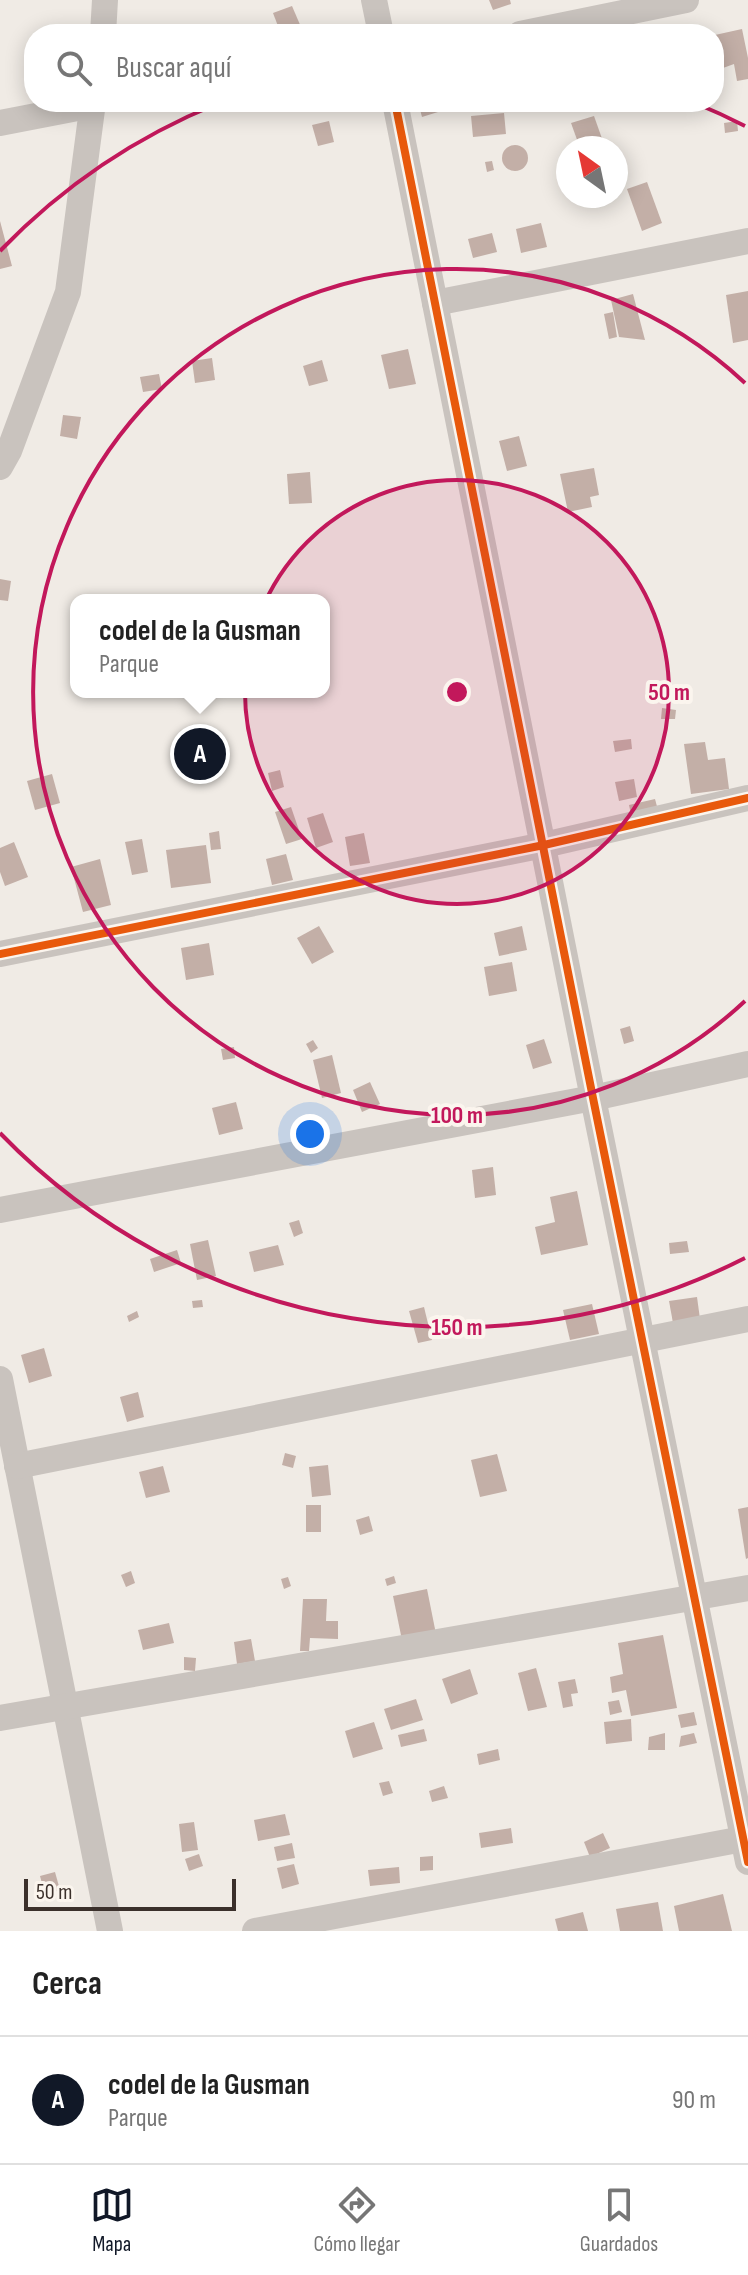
<!DOCTYPE html>
<html lang="es">
<head>
<meta charset="utf-8">
<style>
	body { margin:0; font-family:"Sofia Sans Condensed",sans-serif; background:#f2f2f2; color:#222 }
	.compass { position:absolute; left:556px; top:136px; width:72px; height:72px; border-radius:50%; background:#fff; box-shadow:0 4px 20px #0003; rotate:327deg }
	.scale { position:absolute; left:24px; bottom:20px; width:212px; box-sizing:border-box; padding-left:8px; border:4px solid #3b302b; border-top:0; font-size:22px; line-height:28px; white-space:nowrap; color:#3b302b; -webkit-text-stroke:6px #fbf5ee; paint-order:stroke }
	.you { position:absolute; left:310px; top:1134px; width:28px; height:28px; margin:-20px; border:6px solid #fff; border-radius:50%; background:#1a73e8; box-shadow:0 0 0 12px #1a73e833 }
	.badge { display:grid; place-items:center; width:52px; height:52px; border-radius:50%; background:#111827; color:#fff; font-size:26px; font-weight:700 }
	.pin { position:absolute; translate:-50% -50%; border:4px solid #fff; box-shadow:0 2px 8px #0006 }
	.popup { position:absolute; left:70px; top:594px; width:260px; height:104px; box-sizing:border-box; display:grid; place-content:center; border-radius:16px; background:#fff; filter:drop-shadow(0 2px 6px #0005); font-size:26px; white-space:nowrap; color:#767676 }
	.popup b { font-size:30px; color:#222 }
	.popup::after { content:''; position:absolute; left:50%; top:100%; margin-left:-16px; border:16px solid transparent; border-top-color:#fff }
	.list { margin:0; padding:0; list-style:none }
	h2 { display:flex; justify-content:space-between; align-items:center; height:104px; margin:0; padding:0 32px; font-size:34px }
	h2 small { font-size:26px; font-weight:400; color:#767676 }
	.list li { display:grid; grid-template-columns:52px 1fr auto; gap:24px; align-items:center; box-sizing:border-box; height:128px; padding:0 32px; border-top:2px solid #e0e0e0 }
	.list b { display:block; font-size:30px; white-space:nowrap }
	.list p { margin:0; font-size:26px; white-space:nowrap; color:#767676 }
	.list em { font-size:26px; font-style:normal; color:#767676 }
	.icon { flex:none; width:44px; height:44px; fill:none; stroke:currentColor; stroke-width:2; stroke-linecap:round; stroke-linejoin:round }
	.map { position:relative; flex:none; width:748px; height:1931px; overflow:hidden }
	.search { position:absolute; background:#fff; box-shadow:0 4px 20px #0003; left:24px; right:24px; top:24px; height:88px; display:flex; align-items:center; gap:20px; box-sizing:border-box; padding:0 28px; border-radius:32px; color:#767676; font-size:30px }
	.sheet { height:232px; background:#fff }
	nav { display:flex; justify-content:space-around; align-items:center; box-sizing:border-box; height:112px; border-top:2px solid #e0e0e0; background:#fff; font-size:22px; color:#767676 }
	nav a { display:grid; justify-items:center; gap:4px }
	nav .on { color:#111827 }
	.map>svg:first-child { display:block }
	.building { fill:#c3afa7 }
	.lines { fill:none; stroke-linecap:round; stroke-linejoin:round }
	.street { stroke:#c9c3be; stroke-width:26 }
	.cycleway-casing { stroke:#fbf5ee; stroke-width:13 }
	.cycleway { stroke:#e8590c; stroke-width:8 }
	.ring { fill:none; stroke:#c2185b; stroke-width:4 }
	.centre { fill:#c2185b; stroke:#fbf5ee; stroke-width:4 }
	.ring-label { font-size:24px; text-anchor:middle; font-weight:bold; fill:#c2185b; stroke:#fbf5ee; stroke-width:8; stroke-linejoin:round; paint-order:stroke }
</style>
</head>
<body>
<div class="map">
<svg width="748" height="1931" viewBox="0 0 748 1931">
	<rect width="100%" height="100%" fill="#f0ebe5"/>
	<g class="building">
		<path d="M489 0H510L511 4 493 10Z"/>
		<path d="M292 6 301 27 281 34 273 13Z"/>
		<path d="M742 29 748 58V79L737 81 734 64 723 68 715 35Z"/>
		<path d="M418 102H435L438 112 422 117Z"/>
		<path d="M504 113 506 134 473 137 471 116Z"/>
		<path d="M594 116 605 147 580 148 571 123Z"/>
		<path d="M329 121 334 142 318 146 312 125Z"/>
		<path d="M737 121 738 131 725 133 724 123Z"/>
		<circle cx="515" cy="158" r="13"/>
		<path d="M492 161 494 170 487 172 485 162Z"/>
		<path d="M647 182 662 223 642 231 627 189Z"/>
		<path d="M0 221 12 266 0 269Z"/>
		<path d="M541 223 547 247 521 253 516 229Z"/>
		<path d="M492 233 497 252 473 258 468 239Z"/>
		<path d="M748 291V340L733 343 726 295Z"/>
		<path d="M633 294 645 340 619 337 611 300Z"/>
		<path d="M613 312 617 337 609 339 604 314Z"/>
		<path d="M408 349 416 384 389 389 381 355Z"/>
		<path d="M212 358 215 380 195 383 192 361Z"/>
		<path d="M322 360 328 381 309 386 303 366Z"/>
		<path d="M159 374 162 389 143 392 140 377Z"/>
		<path d="M63 415 81 417 77 439 60 436Z"/>
		<path d="M519 436 527 466 507 471 499 441Z"/>
		<path d="M594 468 599 495 590 497 592 507 568 512 560 474Z"/>
		<path d="M310 472 312 503 289 504 287 474Z"/>
		<path d="M0 579 11 581 8 601 0 600Z"/>
		<path d="M662 708 676 710 675 719H661Z"/>
		<path d="M631 739 632 749 615 752 613 741Z"/>
		<path d="M705 742 708 760 725 758 729 789 691 794 684 744Z"/>
		<path d="M280 770 284 787 272 791 268 773Z"/>
		<path d="M52 774 60 803 35 810 27 781Z"/>
		<path d="M634 779 637 797 619 801 615 782Z"/>
		<path d="M655 799 659 814 632 819 629 805Z"/>
		<path d="M291 807 302 839 286 844 275 812Z"/>
		<path d="M323 813 333 842 316 848 307 818Z"/>
		<path d="M219 831 221 849 211 850 209 833Z"/>
		<path d="M364 833 370 863 350 866 345 837Z"/>
		<path d="M142 839 148 872 132 875 125 842Z"/>
		<path d="M14 842 28 877 5 886 0 872V848Z"/>
		<path d="M206 845 211 883 171 888 166 850Z"/>
		<path d="M286 854 293 880 272 885 266 859Z"/>
		<path d="M100 859 111 905 83 912 71 867Z"/>
		<path d="M319 926 334 952 312 964 297 938Z"/>
		<path d="M522 926 527 950 499 956 494 933Z"/>
		<path d="M209 943 214 975 186 980 181 948Z"/>
		<path d="M512 962 517 991 489 996 484 967Z"/>
		<path d="M630 1026 634 1041 624 1044 620 1029Z"/>
		<path d="M544 1039 552 1063 533 1069 526 1045Z"/>
		<path d="M313 1040 318 1048 311 1053 306 1044Z"/>
		<path d="M234 1047 235 1058 223 1060 221 1049Z"/>
		<path d="M332 1055 341 1093 322 1098 313 1060Z"/>
		<path d="M370 1082 380 1104 362 1112 353 1090Z"/>
		<path d="M236 1102 243 1129 219 1135 212 1108Z"/>
		<path d="M493 1167 496 1195 475 1198 472 1170Z"/>
		<path d="M577 1191 588 1245 541 1255 535 1227 555 1222 550 1197Z"/>
		<path d="M299 1220 303 1233 294 1237 289 1223Z"/>
		<path d="M208 1240 216 1276 197 1280 190 1244Z"/>
		<path d="M687 1241 689 1252 670 1254 669 1243Z"/>
		<path d="M278 1245 284 1265 254 1272 249 1252Z"/>
		<path d="M177 1250 181 1263 154 1272 150 1259Z"/>
		<path d="M697 1297 700 1319 673 1323 669 1301Z"/>
		<path d="M202 1300 203 1307 193 1308 192 1301Z"/>
		<path d="M592 1304 599 1334 570 1340 563 1310Z"/>
		<path d="M424 1307 432 1340 418 1343 409 1311Z"/>
		<path d="M137 1311 139 1317 129 1322 127 1316Z"/>
		<path d="M44 1348 52 1376 29 1383 21 1355Z"/>
		<path d="M138 1392 144 1417 127 1422 120 1397Z"/>
		<path d="M285 1453 296 1456 293 1468 282 1465Z"/>
		<path d="M497 1454 507 1491 480 1497 471 1460Z"/>
		<path d="M328 1465 331 1495 312 1497 309 1467Z"/>
		<path d="M163 1466 170 1492 146 1498 139 1472Z"/>
		<rect x="306" y="1505" width="15" height="27"/>
		<path d="M748 1507V1558L746 1559 738 1509Z"/>
		<path d="M369 1516 373 1531 360 1535 356 1520Z"/>
		<path d="M131 1571 135 1583 126 1587 121 1575Z"/>
		<path d="M394 1576 396 1583 387 1586 385 1579Z"/>
		<path d="M288 1577 291 1586 284 1589 281 1579Z"/>
		<path d="M427 1589 437 1639 403 1645 393 1596Z"/>
		<path d="M303 1599H327L326 1621H338V1639L310 1638 309 1651H300Z"/>
		<path d="M169 1623 174 1643 143 1650 138 1630Z"/>
		<path d="M663 1635 677 1708 631 1716 626 1690 612 1693 610 1677 623 1674 618 1643Z"/>
		<path d="M251 1639 255 1661 237 1664 234 1642Z"/>
		<path d="M184 1657 196 1658 195 1671 184 1670Z"/>
		<path d="M536 1668 547 1707 528 1711 518 1673Z"/>
		<path d="M470 1669 478 1694 451 1704 442 1679Z"/>
		<path d="M575 1679 578 1693 571 1694 573 1706 563 1708 558 1682Z"/>
		<path d="M416 1699 423 1720 391 1730 384 1709Z"/>
		<path d="M619 1700 622 1712 610 1715 608 1702Z"/>
		<path d="M694 1712 697 1725 681 1728 678 1715Z"/>
		<path d="M631 1719 632 1741 606 1744 604 1722Z"/>
		<path d="M374 1722 383 1749 353 1758 345 1731Z"/>
		<path d="M424 1729 427 1741 401 1747 398 1735Z"/>
		<path d="M665 1733V1750H648L649 1737Z"/>
		<path d="M694 1733 697 1743 679 1747 681 1736Z"/>
		<path d="M498 1749 500 1760 479 1765 477 1754Z"/>
		<path d="M389 1781 393 1793 383 1796 379 1783Z"/>
		<path d="M444 1786 448 1798 432 1802 429 1791Z"/>
		<path d="M285 1814 290 1835 258 1841 254 1820Z"/>
		<path d="M194 1822 198 1850 182 1852 179 1824Z"/>
		<path d="M511 1828 513 1843 481 1848 479 1833Z"/>
		<path d="M603 1833 610 1848 590 1857 584 1842Z"/>
		<path d="M292 1843 295 1858 277 1861 274 1847Z"/>
		<path d="M199 1854 203 1866 189 1871 185 1859Z"/>
		<path d="M433 1856V1870L420 1871V1857Z"/>
		<path d="M294 1864 299 1884 282 1889 277 1868Z"/>
		<path d="M399 1867 400 1883 370 1886 368 1870Z"/>
		<path d="M55 1872 60 1890 45 1895 40 1876Z"/>
		<path d="M723 1894 732 1931H679L674 1906Z"/>
		<path d="M658 1902 663 1931H620L616 1909Z"/>
		<path d="M583 1912 588 1931H558L555 1919Z"/>
	</g>
	<g class="lines">
		<g class="street">
			<path d="M374 0 381 34"/>
			<path d="M103 34 105 0"/>
			<path d="M520 34 686 0"/>
			<path d="M395 102 593 1098 748 1862"/>
			<path d="M0 123 93 105"/>
			<path d="M435 303 748 241"/>
			<path d="M0 467 9 451 68 292 93 102"/>
			<path d="M0 954 544 845 748 798"/>
			<path d="M0 1210 593 1098 748 1064"/>
			<path d="M0 1379 110 1931"/>
			<path d="M17 1466 748 1319"/>
			<path d="M0 1718 748 1588"/>
			<path d="M255 1931 748 1838"/>
		</g>
		<defs>
			<g id="cycleway">
				<path d="M395 102 593 1098 748 1862"/>
				<path d="M0 954 544 845 748 798"/>
			</g>
		</defs>
		<use href="#cycleway" class="cycleway-casing"/>
		<use href="#cycleway" class="cycleway"/>
	</g>
	<circle cx="457" cy="692" r="212" fill="#c2185b" fill-opacity=".12"/>
	<g class="ring">
		<circle cx="457" cy="692" r="212"/>
		<path d="M745 1001A423 423 0 1 1 745 383"/>
		<path d="M745 1258A635 635 0 0 1 0 1133M0 251A635 635 0 0 1 219 103M695 103A635 635 0 0 1 745 126"/>
	</g>
	<circle cx="457" cy="692" r="12" class="centre"/>
	<g class="ring-label">
		<text x="669" y="700">50 m</text>
		<text x="457" y="1123">100 m</text>
		<text x="457" y="1335">150 m</text>
	</g>
</svg>
<svg class="compass" viewBox="-18 -18 36 36"><path d="M0-13l5 13h-10z" fill="#e53935"/><path d="M0 13l5-13h-10z" fill="#767676"/></svg>
<div class="scale">50 m</div>
<div class="you"></div>
<div class="pin badge" style="left:200px;top:754px">A</div>
<div class="popup"><b>codel de la Gusman</b>Parque</div>
<div class="search"><svg class="icon" aria-label="search" viewBox="0 0 24 24"><circle cx="10" cy="10" r="6"/><path d="M15 15l6 6"/></svg>Buscar aquí</div>
</div>
<section class="sheet">
<h2>Cerca<small></small></h2>
<ul class="list">
<li><span class="badge">A</span><div><b>codel de la Gusman</b><p>Parque</p></div><em>90 m</em></li>
</ul>
</section>
<nav>
<a class="on"><svg class="icon" aria-label="map" viewBox="0 0 24 24"><path d="M3 6l6-2 6 2 6-2v14l-6 2-6-2-6 2zM9 4v14M15 6v14"/></svg>Mapa</a>
<a><svg class="icon" aria-label="directions" viewBox="0 0 24 24"><path d="M12 3l9 9-9 9-9-9zM9 14v-3h6M13 9l2 2-2 2"/></svg>Cómo llegar</a>
<a><svg class="icon" aria-label="saved" viewBox="0 0 24 24"><path d="M7 4h10v16l-5-4-5 4z"/></svg>Guardados</a>
</nav>
</body>
</html>
